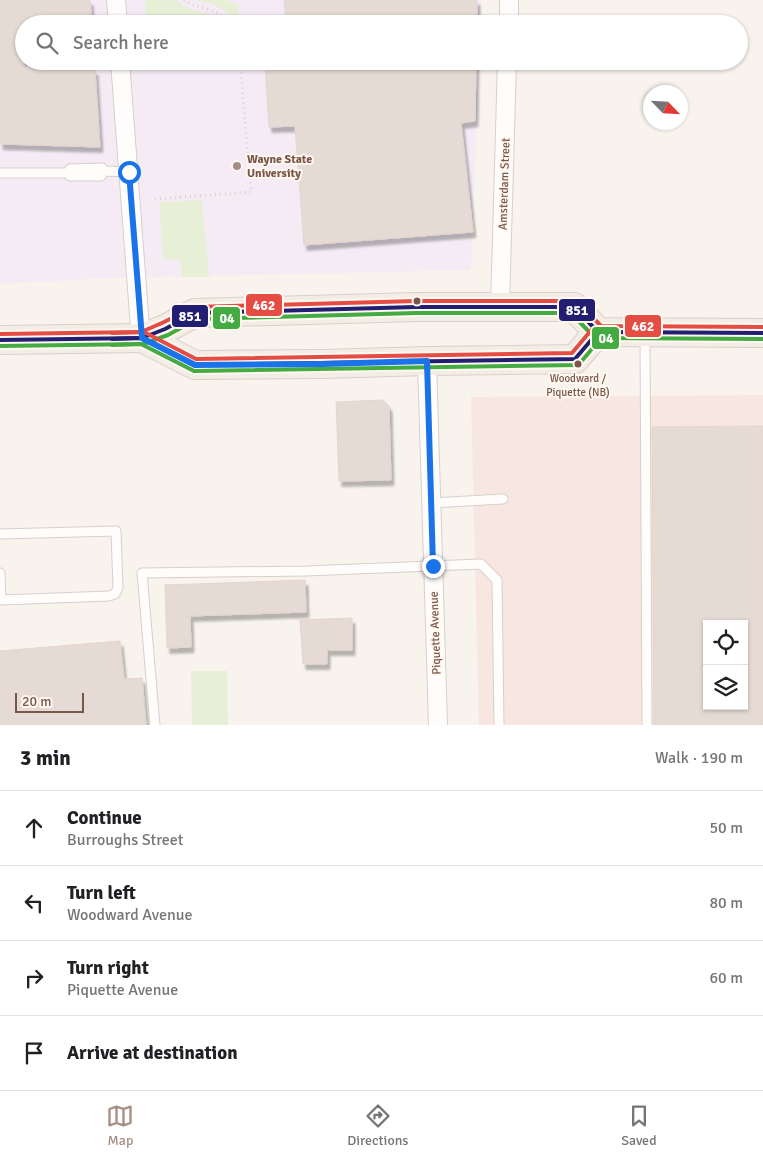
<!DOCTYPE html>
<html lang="en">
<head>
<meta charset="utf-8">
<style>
	body { margin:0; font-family:Signika,sans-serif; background:#f2f2f2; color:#202124 }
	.controls { position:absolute; right:15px; bottom:15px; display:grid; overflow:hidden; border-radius:0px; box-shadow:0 1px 4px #0004 }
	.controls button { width:45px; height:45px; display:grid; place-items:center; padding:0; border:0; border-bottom:1px solid #e0e0e0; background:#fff; color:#202124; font:25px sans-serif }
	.compass { position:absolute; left:643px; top:85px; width:45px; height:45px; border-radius:50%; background:#fff; box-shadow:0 1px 4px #0004; rotate:115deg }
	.scale { position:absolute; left:15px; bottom:12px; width:69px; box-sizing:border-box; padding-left:5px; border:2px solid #7a564a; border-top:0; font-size:14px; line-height:18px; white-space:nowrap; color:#7a564a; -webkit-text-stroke:4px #fff8f0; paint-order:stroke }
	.stop { position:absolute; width:15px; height:15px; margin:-11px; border:4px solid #1a73e8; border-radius:50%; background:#fff }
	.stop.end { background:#1a73e8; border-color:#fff; box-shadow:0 1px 5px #0008 }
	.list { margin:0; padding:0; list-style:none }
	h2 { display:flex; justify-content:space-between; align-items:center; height:65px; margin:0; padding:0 20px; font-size:21px }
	h2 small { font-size:16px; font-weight:400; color:#757577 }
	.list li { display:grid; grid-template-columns:32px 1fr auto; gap:15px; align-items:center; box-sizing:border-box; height:75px; padding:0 20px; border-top:1px solid #e0e0e0 }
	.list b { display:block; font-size:19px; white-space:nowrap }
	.list p { margin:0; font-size:16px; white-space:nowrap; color:#757577 }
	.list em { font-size:16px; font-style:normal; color:#757577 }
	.icon { flex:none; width:28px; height:28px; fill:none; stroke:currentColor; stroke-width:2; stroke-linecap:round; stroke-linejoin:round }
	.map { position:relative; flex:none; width:763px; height:725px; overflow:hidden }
	.search { position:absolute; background:#fff; box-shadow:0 1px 4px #0004; left:15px; right:15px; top:15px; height:55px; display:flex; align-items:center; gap:12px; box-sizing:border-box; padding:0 18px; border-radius:28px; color:#757577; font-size:19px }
	.sheet { height:365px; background:#fff }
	nav { display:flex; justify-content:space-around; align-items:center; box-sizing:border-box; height:70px; border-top:1px solid #e0e0e0; background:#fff; font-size:14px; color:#757577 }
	nav a { display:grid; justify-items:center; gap:2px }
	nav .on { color:#a68d83 }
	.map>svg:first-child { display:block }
	.commercial { fill:#f8e7e1; fill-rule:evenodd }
	.education { fill:#f4ebf4 }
	.green { fill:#e7efd7 }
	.building { fill:#e5dbd4; stroke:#e2d5cf; fill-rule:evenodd; filter:url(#shadow) }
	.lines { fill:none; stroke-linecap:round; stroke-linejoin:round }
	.service-casing { stroke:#d8cfca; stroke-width:11 }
	.minor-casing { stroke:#d8cfca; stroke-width:20 }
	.primary-casing { stroke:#dacfca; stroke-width:30 }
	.path { stroke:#dcd1ce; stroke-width:3; stroke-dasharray:1 4; stroke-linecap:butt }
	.service { stroke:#fefdfc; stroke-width:9 }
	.minor { stroke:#fefdfc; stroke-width:18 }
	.primary { stroke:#f4ede6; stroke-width:28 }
	.bus-1-casing { stroke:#fff8f0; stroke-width:8 }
	.bus-2-casing { stroke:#fff8f0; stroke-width:8 }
	.bus-3-casing { stroke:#fff8f0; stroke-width:8 }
	.bus-1 { stroke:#221e72; stroke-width:4 }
	.bus-2 { stroke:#44aa42; stroke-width:4 }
	.bus-3 { stroke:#e54c44; stroke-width:4 }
	.route { stroke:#1a73e8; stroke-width:6 }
	.poi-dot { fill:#a68d83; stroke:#fff8f0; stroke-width:2 }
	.bus-dot { fill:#7a564a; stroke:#fff8f0; stroke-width:2 }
	.labels { text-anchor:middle; stroke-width:4; stroke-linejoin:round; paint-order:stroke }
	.bus-label { font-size:11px; fill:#7a564a; stroke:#fff8f0 }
	.poi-label { font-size:12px; font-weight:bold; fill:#7a564a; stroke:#fff8f0; text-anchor:start }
	.street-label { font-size:12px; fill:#7a564a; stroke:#fff8f0 }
	.line-badge { stroke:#fff8f0; stroke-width:2 }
	.badge-label { font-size:14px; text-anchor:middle; font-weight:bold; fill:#fff }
</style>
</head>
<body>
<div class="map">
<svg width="763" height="725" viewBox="0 0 763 725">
	<defs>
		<filter id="shadow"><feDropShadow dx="3" dy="5.5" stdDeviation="1" flood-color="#0004"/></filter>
	</defs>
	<rect width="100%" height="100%" fill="#f8f3ed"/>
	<path class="commercial" d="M763 395V725H479L471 397ZM707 624H744V706H707Z"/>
	<path class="education" d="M0 0H481L480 24H24V61H479L471 270 110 278 0 284Z"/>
	<g class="green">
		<path d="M145 0H177C190 14 212 9 224 24H194L183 18 172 15 146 17Z"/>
		<path d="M195 0H226L238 4 240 24H234C229 8 211 3 195 0Z"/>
		<path d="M202 200 209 277H181V260L163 259 159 202Z"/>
		<path d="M191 671H227L228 725H192Z"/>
	</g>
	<g class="building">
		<path d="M0 0H90L92 24H24V67L95 70 100 147 0 144Z"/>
		<path d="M284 0H477V24H286Z"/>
		<path d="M283 61H476L475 121 461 123 473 232 304 245 295 126 269 127 265 63Z"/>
		<path d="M383 400 389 406 391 480 339 481 336 402Z"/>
		<path d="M763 426V725H654L652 427ZM707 624H744V706H707Z"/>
		<path d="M305 580 306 612 190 616 191 647 167 648 165 585Z"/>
		<path d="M352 618V650H327V664H303L300 620Z"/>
		<path d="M120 641 124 679 142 678 146 725H0V651Z"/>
	</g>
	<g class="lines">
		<defs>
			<g id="service">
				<path d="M104 171 101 176H70L68 173 70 169 102 168 104 171 129 172"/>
				<path d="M0 173H68"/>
				<path d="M645 335 647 725"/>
				<path d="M431 503 503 499"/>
				<path d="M0 534 116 531 118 588 115 594 109 596 1 600 0 573"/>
				<path d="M155 725 142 573 306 571 481 564 497 580 499 725"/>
			</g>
			<g id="minor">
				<path d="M116 0 118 24"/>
				<path d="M509 24V0"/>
				<path d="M120 61 140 328 142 338"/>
				<path d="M500 307 507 61"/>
				<path d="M427 361 438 725"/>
			</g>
			<g id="primary">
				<path d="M142 338 195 365 323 364 427 361 575 359 598 332"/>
				<path d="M0 340 142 338 165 329 195 313 416 307H574L598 332 763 333"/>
			</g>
		</defs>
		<use href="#service" class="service-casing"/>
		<use href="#minor" class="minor-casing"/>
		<use href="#primary" class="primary-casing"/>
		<g class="path">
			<path d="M184 0C200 11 218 6 229 24"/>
			<path d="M155 199 251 192 240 61"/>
		</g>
		<use href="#service" class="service"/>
		<use href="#minor" class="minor"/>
		<use href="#primary" class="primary"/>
		<defs>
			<g id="bus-1">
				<path d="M112 339 142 338 195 365 575 359 598 332"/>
				<path d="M0 340 142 338 165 329 195 313 416 307H574L598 332 763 333"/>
			</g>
			<g id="bus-2">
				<path d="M112 345 141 344 194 371 576 365 580 363 603 336"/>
				<path d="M0 346 143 344 168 335 197 319 416 313H571L593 336 597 338 763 339"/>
			</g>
			<g id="bus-3">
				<path d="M112 333 144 332 196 359 572 353 593 328"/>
				<path d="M0 334 141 332 162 323 194 307 416 301H575L579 303 601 326 763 327"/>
			</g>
		</defs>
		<use href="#bus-1" class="bus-1-casing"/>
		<use href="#bus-2" class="bus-2-casing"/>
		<use href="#bus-3" class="bus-3-casing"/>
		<use href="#bus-1" class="bus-1"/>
		<use href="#bus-2" class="bus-2"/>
		<use href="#bus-3" class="bus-3"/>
	</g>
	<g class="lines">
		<path class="route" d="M129 172 142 338 195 365 323 364 427 361 433 566"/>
	</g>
	<circle class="poi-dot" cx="237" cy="166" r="5"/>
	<g class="bus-dot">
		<circle cx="417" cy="301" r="4.5"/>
		<circle cx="578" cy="364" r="4.5"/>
	</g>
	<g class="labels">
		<g class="bus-label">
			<text x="578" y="382">Woodward /<tspan x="578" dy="14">Piquette (NB)</tspan></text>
		</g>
		<g class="poi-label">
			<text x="247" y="163">Wayne State<tspan x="247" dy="14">University</tspan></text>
		</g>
		<g class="street-label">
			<text transform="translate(504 184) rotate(-88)" y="4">Amsterdam Street</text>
			<text transform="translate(435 633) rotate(-92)" y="4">Piquette Avenue</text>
		</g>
	</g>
	<g class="line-badge">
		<rect x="245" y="293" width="38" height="24" rx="5" fill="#e54c44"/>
		<rect x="558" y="298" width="38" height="24" rx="5" fill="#221e72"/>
		<rect x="171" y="304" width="38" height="24" rx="5" fill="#221e72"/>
		<rect x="212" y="306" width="29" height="24" rx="5" fill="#44aa42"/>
		<rect x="624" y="314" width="38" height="24" rx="5" fill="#e54c44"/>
		<rect x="591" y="326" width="29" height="24" rx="5" fill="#44aa42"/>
	</g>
	<g class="badge-label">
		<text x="264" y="310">462</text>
		<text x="577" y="315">851</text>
		<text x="190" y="321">851</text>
		<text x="227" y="323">04</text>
		<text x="643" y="331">462</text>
		<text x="606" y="343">04</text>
	</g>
</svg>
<div class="controls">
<button><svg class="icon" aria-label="locate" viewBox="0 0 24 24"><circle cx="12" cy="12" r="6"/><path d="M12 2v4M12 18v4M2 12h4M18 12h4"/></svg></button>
<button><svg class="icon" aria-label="layers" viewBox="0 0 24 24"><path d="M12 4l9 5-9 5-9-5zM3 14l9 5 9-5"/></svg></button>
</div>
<svg class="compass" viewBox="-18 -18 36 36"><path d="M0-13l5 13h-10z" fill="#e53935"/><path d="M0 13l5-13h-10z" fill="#757577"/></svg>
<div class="scale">20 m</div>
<div class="stop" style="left:129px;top:172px"></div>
<div class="stop end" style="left:433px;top:566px"></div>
<div class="search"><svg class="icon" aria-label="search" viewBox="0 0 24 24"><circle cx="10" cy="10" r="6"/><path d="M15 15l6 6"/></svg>Search here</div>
</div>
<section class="sheet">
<h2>3 min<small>Walk · 190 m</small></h2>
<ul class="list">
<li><svg class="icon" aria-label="ahead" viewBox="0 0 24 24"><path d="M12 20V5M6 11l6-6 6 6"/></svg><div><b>Continue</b><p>Burroughs Street</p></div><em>50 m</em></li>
<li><svg class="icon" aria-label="left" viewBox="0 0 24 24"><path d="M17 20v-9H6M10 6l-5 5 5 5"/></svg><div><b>Turn left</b><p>Woodward Avenue</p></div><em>80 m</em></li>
<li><svg class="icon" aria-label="right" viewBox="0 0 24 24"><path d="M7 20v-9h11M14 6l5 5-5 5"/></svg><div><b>Turn right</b><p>Piquette Avenue</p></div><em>60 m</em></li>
<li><svg class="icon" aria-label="arrive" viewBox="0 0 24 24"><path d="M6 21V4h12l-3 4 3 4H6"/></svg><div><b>Arrive at destination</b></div></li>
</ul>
</section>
<nav>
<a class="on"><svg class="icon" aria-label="map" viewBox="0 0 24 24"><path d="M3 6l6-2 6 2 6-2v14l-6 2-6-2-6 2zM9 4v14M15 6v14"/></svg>Map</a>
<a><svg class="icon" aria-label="directions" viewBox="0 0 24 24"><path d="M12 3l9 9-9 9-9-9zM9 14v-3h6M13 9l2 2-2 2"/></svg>Directions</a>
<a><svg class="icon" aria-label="saved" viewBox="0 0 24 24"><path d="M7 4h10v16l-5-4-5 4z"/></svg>Saved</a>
</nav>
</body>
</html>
